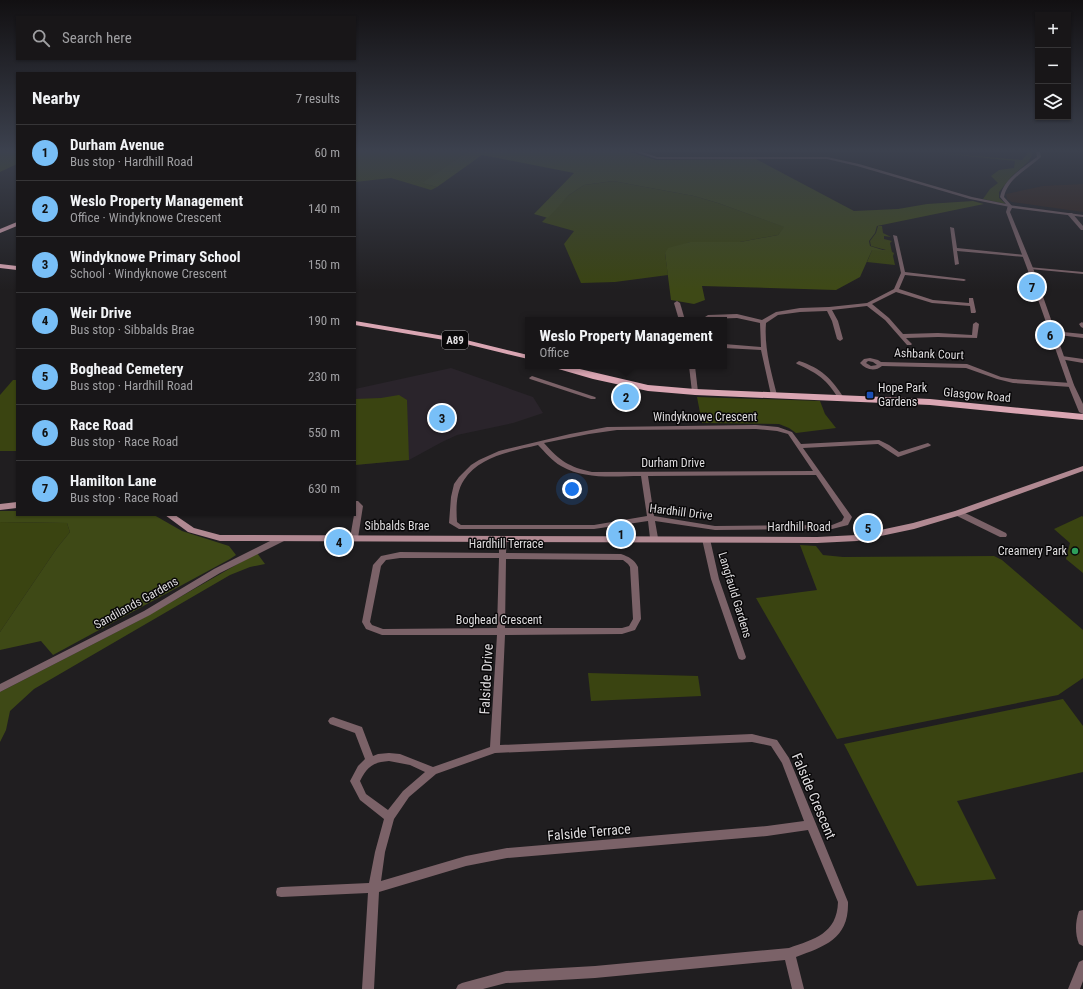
<!DOCTYPE html>
<html lang="en">
<head>
<meta charset="utf-8">
<style>
	body { margin:0; font-family:"Roboto Condensed",sans-serif; background:#211f21; color:#f1f3f6 }
	.controls { position:absolute; right:12px; top:12px; display:grid; overflow:hidden; border-radius:0px; box-shadow:0 1px 3px #0004 }
	.controls button { width:36px; height:36px; display:grid; place-items:center; padding:0; border:0; border-bottom:1px solid #363537; background:#181618; color:#f1f3f6; font:20px sans-serif }
	.you { position:absolute; left:572px; top:489px; width:14px; height:14px; margin:-10px; border:3px solid #fff; border-radius:50%; background:#1a73e8; box-shadow:0 0 0 6px #1a73e833 }
	.badge { display:grid; place-items:center; width:26px; height:26px; border-radius:50%; background:#78bff7; color:#111; font-size:13px; font-weight:700 }
	.pin { position:absolute; translate:-50% -50%; border:2px solid #fff; box-shadow:0 1px 4px #0006 }
	.popup { position:absolute; left:525px; top:317px; width:202px; height:52px; box-sizing:border-box; display:grid; place-content:center; border-radius:0px; background:#181618; filter:drop-shadow(0 1px 3px #0005); font-size:13px; white-space:nowrap; color:#9f9fa2 }
	.popup b { font-size:15px; color:#f1f3f6 }
	.popup::after { content:''; position:absolute; left:50%; top:100%; margin-left:-8px; border:8px solid transparent; border-top-color:#181618 }
	.list { margin:0; padding:0; list-style:none }
	h2 { display:flex; justify-content:space-between; align-items:center; height:52px; margin:0; padding:0 16px; font-size:17px }
	h2 small { font-size:13px; font-weight:400; color:#9f9fa2 }
	.list li { display:grid; grid-template-columns:26px 1fr auto; gap:12px; align-items:center; box-sizing:border-box; height:56px; padding:0 16px; border-top:1px solid #363537 }
	.list b { display:block; font-size:15px; white-space:nowrap }
	.list p { margin:0; font-size:13px; white-space:nowrap; color:#9f9fa2 }
	.list em { font-size:13px; font-style:normal; color:#9f9fa2 }
	.icon { flex:none; width:22px; height:22px; fill:none; stroke:currentColor; stroke-width:2; stroke-linecap:round; stroke-linejoin:round }
	.map { position:relative; flex:none; width:1083px; height:989px; overflow:hidden }
	.search { position:absolute; background:#181618; box-shadow:0 1px 3px #0004; left:16px; top:16px; width:340px; height:44px; display:flex; align-items:center; gap:10px; box-sizing:border-box; padding:0 14px; border-radius:0px; color:#9f9fa2; font-size:15px }
	.panel { position:absolute; background:#181618; box-shadow:0 1px 3px #0004; left:16px; top:72px; width:340px; height:444px; border-radius:0px }
	.map>svg:first-child { display:block }
	.built { fill:#2a242b }
	.industrial { fill:#322119 }
	.green { fill:#3a4411 }
	.forest { fill:#3e4916 }
	.lines { fill:none; stroke-linecap:round; stroke-linejoin:round }
	.minor { fill:#7b6268; fill-rule:evenodd }
	.tertiary { fill:#7b6268; fill-rule:evenodd }
	.secondary { fill:#b18992; fill-rule:evenodd }
	.primary { fill:#daa6b3; fill-rule:evenodd }
	.transit-dot { fill:#1a4fb4; stroke:#090809; stroke-width:1.5 }
	.leisure-dot { fill:#2e9e5b; stroke:#090809; stroke-width:1.5 }
	.labels { text-anchor:middle; stroke-width:3; stroke-linejoin:round; paint-order:stroke }
	.shield { fill:#090809; stroke:#9f9d9f; stroke-width:1 }
	.shield-label { font-size:11px; font-weight:bold; fill:#dfdddf }
	.street-label { font-size:12px; fill:#dfdddf; stroke:#090809 }
	.poi-label { font-size:12px; fill:#dfdddf; stroke:#090809; text-anchor:start }
	.near-street-label { font-size:14px; fill:#dfdddf; stroke:#090809 }
</style>
</head>
<body>
<div class="map">
<svg width="1083" height="989" viewBox="0 0 1083 989">
	<rect width="100%" height="100%" fill="#201e20"/>
	<path class="built" d="M451 368 533 397 543 413 513 423 457 435 442 442 409 460 355 465V389Z"/>
	<path class="industrial" d="M1083 184V212L1012 202 1007 199 1006 194 1043 186Z"/>
	<g class="green">
		<path d="M355 151H465L467 152 423 183 437 187 431 190 391 178 355 182Z"/>
		<path d="M1029 151 1033 153 1029 161 1012 176 999 192V198L1006 204 983 199 990 189 998 183 991 176 999 170 1014 168 1015 161 929 152 1022 160Z"/>
		<path d="M613 181 694 196 718 203 785 227 778 235 740 242H690L665 253 668 275 615 282 581 283 564 244 574 231 542 222 569 195 584 185Z"/>
		<path d="M878 226H882L883 233 891 237 884 236V239L892 241 890 243 892 252 894 253 893 256 895 265 867 262 872 250H886L871 246 870 241 876 233Z"/>
		<path d="M13 380H17V451H0V395Z"/>
		<path d="M399 395 407 400 409 460 355 465V399L381 398Z"/>
		<path d="M697 397 820 401 825 414 836 428 796 433 789 428 779 424 702 423Z"/>
		<path d="M1082 516 1083 517V573L1066 559 1070 543 1054 529Z"/>
		<path d="M0 522 67 523 70 532 57 548 0 632Z"/>
		<path d="M800 545 816 546 823 555 843 557 994 556 1002 560 1083 630V678L1058 695 837 739 756 598 817 590Z"/>
		<path d="M588 673 698 676 701 696 591 701Z"/>
		<path d="M1063 699 1083 726V772L957 801 996 879 917 886 844 744Z"/>
	</g>
	<g class="forest">
		<path d="M0 151H17V164L0 172Z"/>
		<path d="M465 151H627L656 160 756 159 854 211 898 209 927 204 973 201 984 204 877 226 875 233 869 241 870 246 886 251 872 250 860 277 836 290 702 286 705 300 694 304 671 300 665 253 668 248 690 242H740L778 235 784 227 718 203 694 196 613 181 584 185 569 195 548 218 534 214 574 173 482 155 437 187 422 183 467 152Z"/>
		<path d="M0 511H17V515H154L182 531 229 546 236 555 230 559 53 655 41 641 0 650V632L57 548 70 532 67 523 0 522Z"/>
		<path d="M257 553 265 564 250 567 230 575 34 689 10 711 6 730 0 742V692L140 620Z"/>
	</g>
	<g class="lines">
		<g class="minor">
			<path d="M632 151H639L657 157H827L859 164 972 197 1006 204 1000 197C1004 178 1023 168 1037 157L1036 151H1040L1041 157C1028 169 1008 178 1004 197L1012 206 1010 207 970 199 857 166 827 159H657Z"/>
			<path d="M1068 213H1072L1083 226V230H1081L1068 215Z"/>
			<path d="M950 227 954 228 957 248 1025 255 1027 256 1025 257 957 251 959 264 955 265Z"/>
			<path d="M893 235 897 236 905 272 964 279 966 280 964 281 905 275 899 289 933 300 969 303V298H973L976 312 975 313H971L970 306 932 303 896 292 872 304 889 318 903 334 938 333 972 335 973 324 976 322 979 324 977 338 938 337 906 338 912 344 911 345H907L885 320 867 306 832 310 838 321 843 339 840 341 837 339 832 321 827 311 800 312 778 315 766 323C764 348 771 371 777 395L774 397 771 395 761 350 724 348V344L761 347 760 323 737 318 708 319 705 317 708 315 737 314 762 320 776 312 800 308 829 307 867 303 894 289 901 273Z"/>
			<path d="M1028 267 1083 272V274L1030 269 1028 268Z"/>
			<path d="M677 301 680 303 685 320H679L674 303Z"/>
			<path d="M1082 322 1083 323V328L1081 327 1079 324Z"/>
			<path d="M1053 331 1083 334V338L1051 334 1050 333Z"/>
			<path d="M1062 356 1083 359V363L1060 359V357Z"/>
			<path d="M870 358 878 360 881 362 967 364 1001 377 1013 379 1071 383 1074 385 1071 387 1013 383 997 379 966 368 882 366C875 372 866 370 860 363L864 359ZM868 361 873 362 877 365 871 366 866 363Z"/>
			<path d="M799 361C821 368 832 379 844 398L843 399H839C826 379 819 374 797 364L796 363Z"/>
			<path d="M689 366H695L698 392 697 393 695 394 692 392Z"/>
			<path d="M532 376 595 397 596 398 595 399H591L530 379 529 378Z"/>
			<path d="M756 425 778 427 792 432 801 444 879 440 889 445 899 452 928 443 931 445 930 446 898 457 878 444 803 448 852 517 848 525 832 529 715 530 655 521 658 538 654 540 650 538 648 521 594 529H459L449 523 451 497 454 484 459 477 471 465 479 460 499 451 570 434 607 427ZM756 429 777 431 788 434 813 471 592 472C569 467 560 461 544 443L589 434 617 430ZM538 445C545 452 552 461 561 466 585 480 615 476 641 476L647 516 594 525H461L457 522C456 508 456 492 464 480 479 456 513 451 538 445ZM816 475 844 517 842 521 832 525 715 526 654 516 648 476Z"/>
			<path d="M355 501H358L363 506 358 538 354 540 350 538 354 515H355Z"/>
			<path d="M955 511H961L1006 533 1007 535 1006 537H1000L955 515 954 513Z"/>
			<path d="M280 536H286L287 538 286 540 220 573 150 615 0 692V684L144 611 214 569Z"/>
			<path d="M500 536H506L507 538 506 553 621 554C629 557 634 559 638 567L641 619 635 630 622 634 505 635 500 745 752 734 777 740 789 758 848 902C849 939 825 946 796 957L804 989H792L785 960 595 978 506 983 483 989H456L458 985 462 983 506 971 595 966 789 948C814 939 837 934 838 902L808 830 767 836 507 858 466 866 379 892 374 989H362L368 893 281 897 277 896 276 892 277 888 281 887 369 883 375 852 384 819 360 800 350 781 358 766 365 759 355 733 330 724 328 721 330 718 333 717 362 727 373 756 378 754 389 753 400 754 433 767 490 747 497 635H382L366 629 362 622 373 565 381 556 400 552 499 553V538ZM400 558H499L497 628 383 629 372 625 370 622 381 566 386 560ZM506 559 623 560 628 564 630 567 633 619 629 626 622 628H505ZM752 742 771 746 782 763 804 821 767 826 507 848 466 856 381 881 385 852 394 819 409 797 436 774 495 753ZM389 761 410 765 425 772 403 791 388 810 366 794 360 781C367 767 373 762 389 761Z"/>
			<path d="M703 537H706L710 539 719 579 746 657 745 659 742 660 739 659 738 657 711 579 702 539Z"/>
			<path d="M1083 910V946L1079 944C1075 934 1075 922 1079 911Z"/>
			<path d="M1083 960V981L1080 989H1068L1079 962Z"/>
		</g>
		<path class="tertiary" d="M1008 205 1083 215V217L1012 208 1010 212 1033 268 1074 385 1083 404V414L1079 412 1068 385 1027 268 1006 212Z"/>
		<g class="secondary">
			<path d="M1083 466V471L961 515 914 529 857 541 817 543 220 541 188 532 165 515H175L194 528 220 535 817 537 857 535 913 523 955 511Z"/>
			<path d="M17 502V508L0 510V504Z"/>
		</g>
		<g class="primary">
			<path d="M17 222V226L0 233V229Z"/>
			<path d="M0 264 17 266V270L0 268Z"/>
			<path d="M355 321 462 339 528 355V359L462 343 355 325Z"/>
			<path d="M554 366H567L648 385 695 389 930 399 1083 414V420L930 405 695 395 648 391 593 379 555 368Z"/>
		</g>
	</g>
	<linearGradient id="sky" x2="0" y2="1"><stop stop-color="#121012"/><stop offset="0.52" stop-color="#3c414e"/><stop offset="1" stop-color="#3c414e" stop-opacity="0"/></linearGradient>
	<rect width="1083" height="290" fill="url(#sky)"/>
	<rect class="transit-dot" x="866" y="391" width="8" height="8" rx="2"/>
	<circle class="leisure-dot" cx="1075" cy="551" r="4"/>
	<g class="labels">
		<rect class="shield" x="442" y="331" width="26" height="18" rx="3"/>
		<g class="shield-label">
			<text x="455" y="344">A89</text>
		</g>
		<g class="street-label">
			<text transform="translate(929 354) rotate(2)" y="4">Ashbank Court</text>
			<text transform="translate(977 395) rotate(5)" y="4">Glasgow Road</text>
			<text x="705" y="421">Windyknowe Crescent</text>
			<text x="673" y="467">Durham Drive</text>
			<text transform="translate(681 512) rotate(7)" y="4">Hardhill Drive</text>
			<text x="397" y="530">Sibbalds Brae</text>
			<text x="799" y="531">Hardhill Road</text>
			<text x="506" y="548">Hardhill Terrace</text>
			<text transform="translate(735 595) rotate(73)" y="4">Langfauld Gardens</text>
			<text transform="translate(136 603) rotate(-29)" y="4">Sandilands Gardens</text>
			<text x="499" y="624">Boghead Crescent</text>
		</g>
		<g class="poi-label">
			<text x="878" y="392">Hope Park<tspan x="878" dy="14">Gardens</tspan></text>
			<text x="1067" y="555" text-anchor="end">Creamery Park</text>
		</g>
		<g class="near-street-label">
			<text transform="translate(486 679) rotate(-87)" y="5">Falside Drive</text>
			<text transform="translate(814 796) rotate(67)" y="5">Falside Crescent</text>
			<text transform="translate(589 832) rotate(-5)" y="5">Falside Terrace</text>
		</g>
	</g>
</svg>
<div class="controls">
<button>+</button>
<button>−</button>
<button><svg class="icon" aria-label="layers" viewBox="0 0 24 24"><path d="M12 4l9 5-9 5-9-5zM3 14l9 5 9-5"/></svg></button>
</div>
<div class="you"></div>
<div class="pin badge" style="left:621px;top:534px">1</div>
<div class="pin badge" style="left:626px;top:397px">2</div>
<div class="popup"><b>Weslo Property Management</b>Office</div>
<div class="pin badge" style="left:442px;top:418px">3</div>
<div class="pin badge" style="left:339px;top:542px">4</div>
<div class="pin badge" style="left:868px;top:528px">5</div>
<div class="pin badge" style="left:1050px;top:335px">6</div>
<div class="pin badge" style="left:1032px;top:287px">7</div>
<div class="search"><svg class="icon" aria-label="search" viewBox="0 0 24 24"><circle cx="10" cy="10" r="6"/><path d="M15 15l6 6"/></svg>Search here</div>
<section class="panel">
<h2>Nearby<small>7 results</small></h2>
<ul class="list">
<li><span class="badge">1</span><div><b>Durham Avenue</b><p>Bus stop · Hardhill Road</p></div><em>60 m</em></li>
<li><span class="badge">2</span><div><b>Weslo Property Management</b><p>Office · Windyknowe Crescent</p></div><em>140 m</em></li>
<li><span class="badge">3</span><div><b>Windyknowe Primary School</b><p>School · Windyknowe Crescent</p></div><em>150 m</em></li>
<li><span class="badge">4</span><div><b>Weir Drive</b><p>Bus stop · Sibbalds Brae</p></div><em>190 m</em></li>
<li><span class="badge">5</span><div><b>Boghead Cemetery</b><p>Bus stop · Hardhill Road</p></div><em>230 m</em></li>
<li><span class="badge">6</span><div><b>Race Road</b><p>Bus stop · Race Road</p></div><em>550 m</em></li>
<li><span class="badge">7</span><div><b>Hamilton Lane</b><p>Bus stop · Race Road</p></div><em>630 m</em></li>
</ul>
</section>
</div>
</body>
</html>
